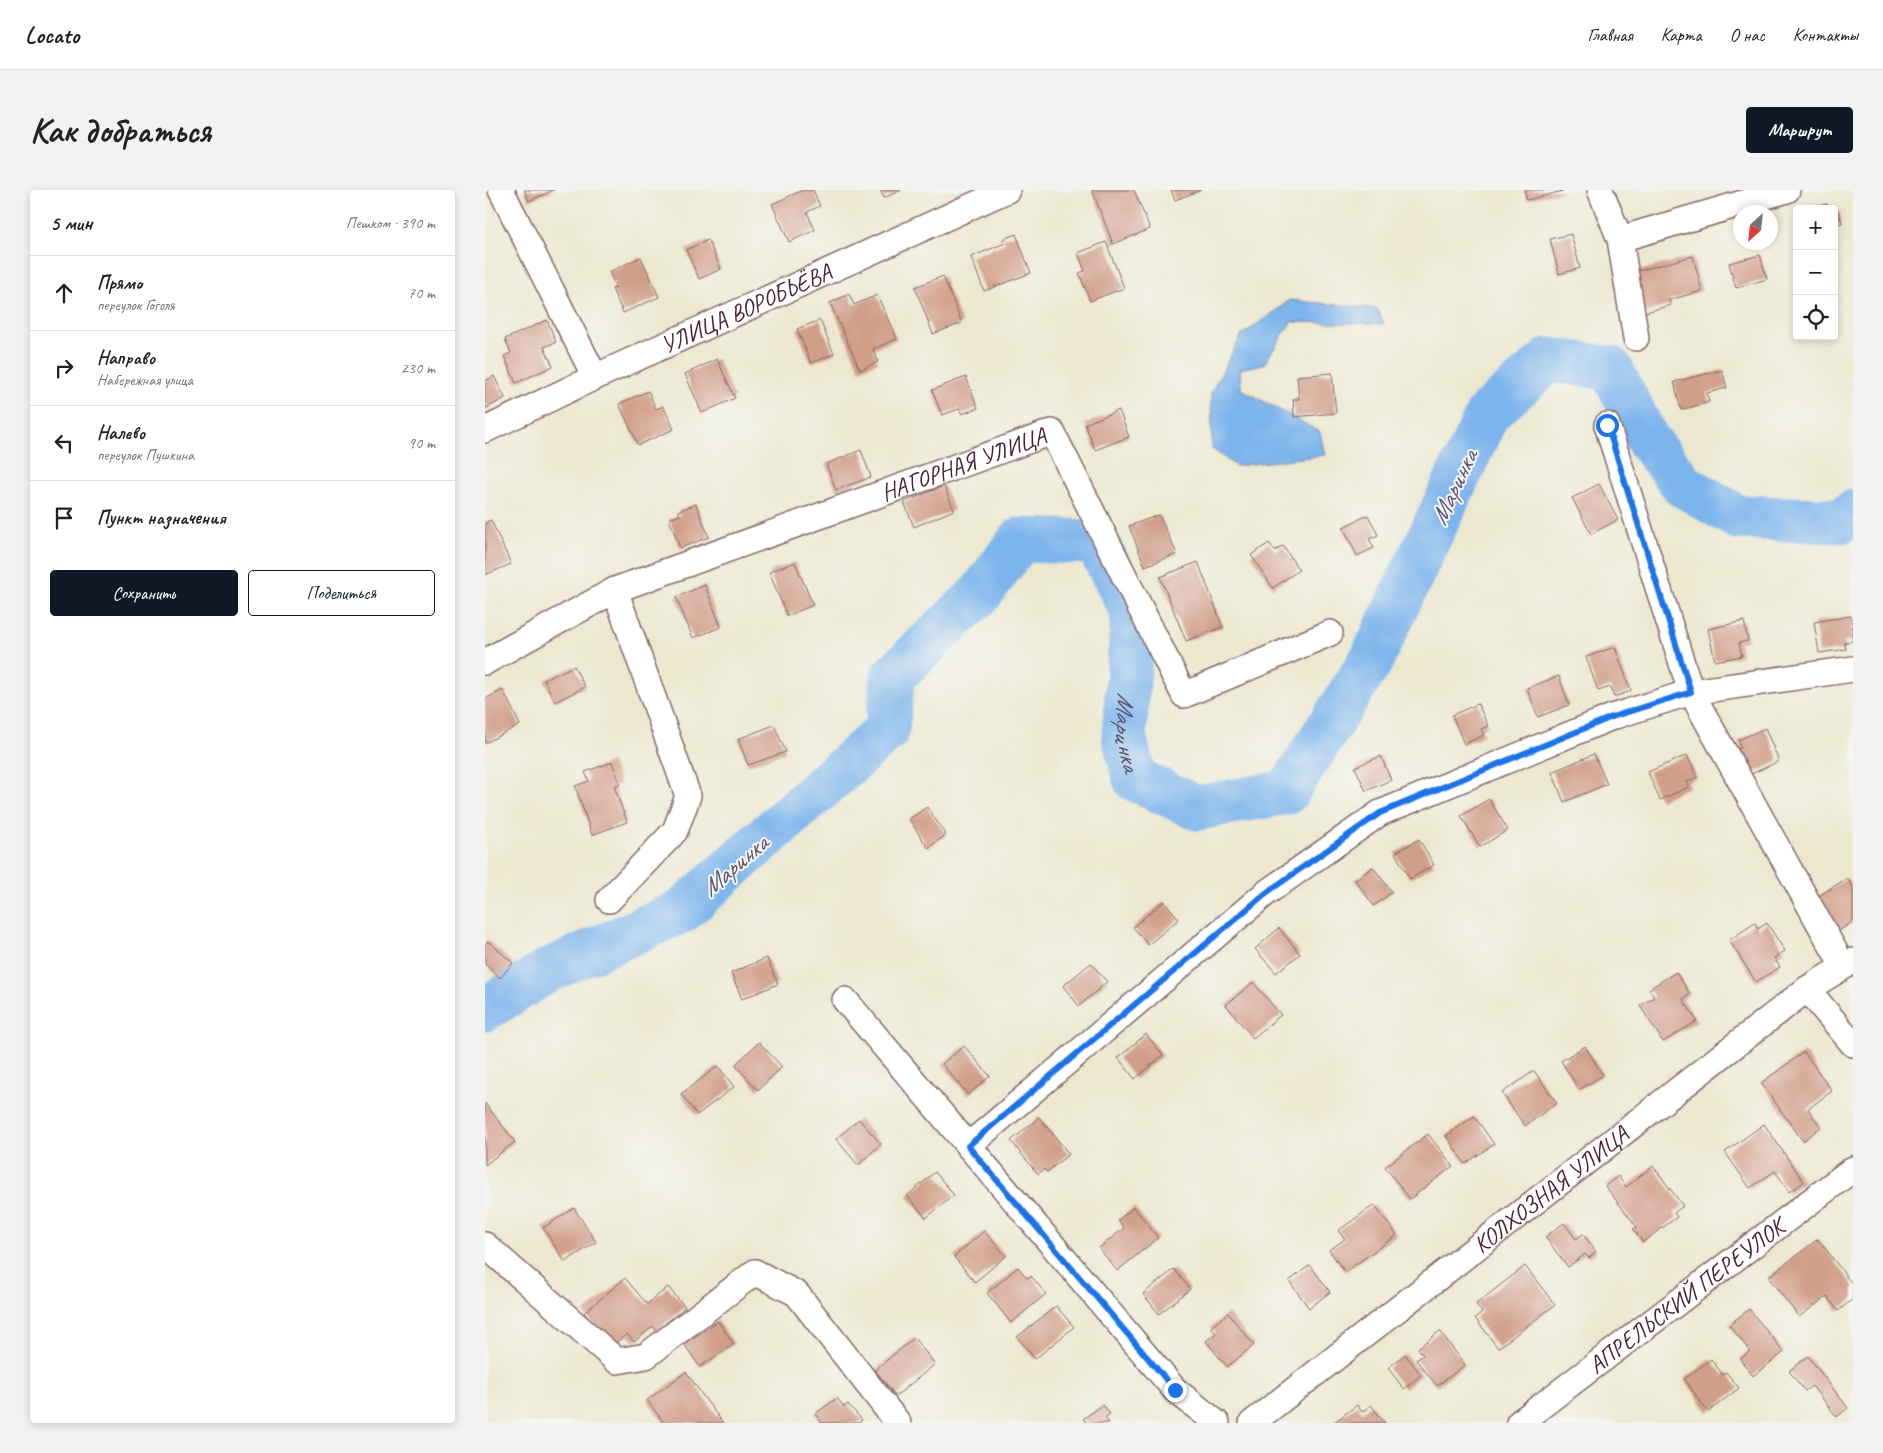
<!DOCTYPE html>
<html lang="ru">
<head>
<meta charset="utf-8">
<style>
	body { margin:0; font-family:Caveat,sans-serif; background:#f2f2f2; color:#222 }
	.controls { position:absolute; right:15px; top:15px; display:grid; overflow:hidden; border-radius:5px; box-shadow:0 2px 8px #0003 }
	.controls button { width:45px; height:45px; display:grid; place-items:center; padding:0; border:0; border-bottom:1px solid #e0e0e0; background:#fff; color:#222; font:25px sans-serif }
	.compass { position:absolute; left:1248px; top:15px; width:45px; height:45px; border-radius:50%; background:#fff; box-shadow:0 2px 8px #0003; rotate:207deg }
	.stop { position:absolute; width:15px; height:15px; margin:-11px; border:4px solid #1a73e8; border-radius:50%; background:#fff }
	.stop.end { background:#1a73e8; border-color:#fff; box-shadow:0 1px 5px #0008 }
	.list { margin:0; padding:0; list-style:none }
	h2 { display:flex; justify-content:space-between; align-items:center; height:65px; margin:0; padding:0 20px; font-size:21px }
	h2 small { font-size:16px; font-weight:400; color:#767676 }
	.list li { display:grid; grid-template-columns:32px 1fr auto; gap:15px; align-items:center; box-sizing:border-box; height:75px; padding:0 20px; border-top:1px solid #e0e0e0 }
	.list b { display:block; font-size:19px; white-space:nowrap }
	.list p { margin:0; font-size:16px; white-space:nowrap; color:#767676 }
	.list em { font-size:16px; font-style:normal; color:#767676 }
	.actions { display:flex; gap:10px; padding:15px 20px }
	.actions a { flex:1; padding:11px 0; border:1px solid #111827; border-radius:5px; text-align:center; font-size:18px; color:#111827 }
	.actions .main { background:#111827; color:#fff }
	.icon { flex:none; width:28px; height:28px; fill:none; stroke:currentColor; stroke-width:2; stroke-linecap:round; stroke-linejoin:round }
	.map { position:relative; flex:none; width:1368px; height:1233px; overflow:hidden; border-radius:5px }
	header { display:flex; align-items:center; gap:30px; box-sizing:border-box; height:70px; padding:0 25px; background:#fff; border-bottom:1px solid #e0e0e0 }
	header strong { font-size:24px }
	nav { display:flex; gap:28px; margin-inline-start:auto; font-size:18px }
	.intro { display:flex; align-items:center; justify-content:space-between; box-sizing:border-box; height:120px; padding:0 30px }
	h1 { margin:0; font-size:35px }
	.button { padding:12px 22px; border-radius:5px; background:#111827; color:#fff; font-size:18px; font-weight:700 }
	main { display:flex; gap:30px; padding:0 30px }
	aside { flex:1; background:#fff; border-radius:5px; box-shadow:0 2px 8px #0003 }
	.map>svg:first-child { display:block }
	.water { fill:#7cb4ec; stroke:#636a8c }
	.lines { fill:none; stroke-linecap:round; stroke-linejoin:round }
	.river { stroke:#7cb4ec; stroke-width:45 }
	.building { fill:#d19e8a }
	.minor-casing { stroke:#836565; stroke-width:28 }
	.minor { stroke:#fff; stroke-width:25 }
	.route { stroke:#1a73e8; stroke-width:6 }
	.labels { text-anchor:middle; stroke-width:4; stroke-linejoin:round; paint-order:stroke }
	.street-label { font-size:24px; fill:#4a1f2b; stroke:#f6f6f2 }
	.water-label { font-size:25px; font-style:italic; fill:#5c536f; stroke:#f6f6f2 }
</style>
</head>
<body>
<header>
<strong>Locato</strong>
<nav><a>Главная</a><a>Карта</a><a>О нас</a><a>Контакты</a></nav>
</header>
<div class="intro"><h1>Как добраться</h1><a class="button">Маршрут</a></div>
<main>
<aside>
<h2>5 мин<small>Пешком · 390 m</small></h2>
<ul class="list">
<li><svg class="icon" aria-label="ahead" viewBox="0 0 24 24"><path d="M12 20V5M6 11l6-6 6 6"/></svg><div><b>Прямо</b><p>переулок Гоголя</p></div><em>70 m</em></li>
<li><svg class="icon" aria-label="right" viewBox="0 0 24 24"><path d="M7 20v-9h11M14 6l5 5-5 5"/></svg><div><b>Направо</b><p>Набережная улица</p></div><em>230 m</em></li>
<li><svg class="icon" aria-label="left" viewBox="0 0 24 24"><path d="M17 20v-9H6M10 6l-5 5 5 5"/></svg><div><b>Налево</b><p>переулок Пушкина</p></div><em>90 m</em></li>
<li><svg class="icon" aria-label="arrive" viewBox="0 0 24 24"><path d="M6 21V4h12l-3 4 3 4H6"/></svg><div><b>Пункт назначения</b></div></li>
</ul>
<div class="actions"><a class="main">Сохранить</a><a>Поделиться</a></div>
</aside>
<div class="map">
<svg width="1368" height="1233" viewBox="0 0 1368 1233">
	<rect width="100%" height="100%" fill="#f6f6f2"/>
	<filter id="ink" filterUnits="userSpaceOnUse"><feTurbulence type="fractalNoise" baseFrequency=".02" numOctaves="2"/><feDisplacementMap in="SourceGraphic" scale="10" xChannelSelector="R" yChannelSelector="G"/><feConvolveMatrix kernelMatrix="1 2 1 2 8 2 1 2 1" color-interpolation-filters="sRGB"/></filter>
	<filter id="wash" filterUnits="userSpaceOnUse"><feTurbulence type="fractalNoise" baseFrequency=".0096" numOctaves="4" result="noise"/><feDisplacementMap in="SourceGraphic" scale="20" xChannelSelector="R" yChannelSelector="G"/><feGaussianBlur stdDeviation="1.12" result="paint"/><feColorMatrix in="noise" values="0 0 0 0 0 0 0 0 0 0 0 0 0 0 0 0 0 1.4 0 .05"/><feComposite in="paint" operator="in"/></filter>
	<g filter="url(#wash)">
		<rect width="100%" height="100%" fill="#ece8d0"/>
		<path class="water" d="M805 110 892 119 899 134 806 132 779 174 755 179 756 199 835 242 840 265 751 276 727 259 726 203 756 146Z"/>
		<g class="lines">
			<path class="river" id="s1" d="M0 819 64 780 197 721 402 540 408 486 495 404 535 350 611 352 648 422 639 547 650 589 712 618 802 602 887 469 1003 223 1064 170 1125 178 1162 249 1198 295 1252 327 1356 331 1368 322"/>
		</g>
		<g id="blocks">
			<g class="building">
				<path d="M39 0H69L44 11Z"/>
				<path d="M318 0H328L335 16 322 22 330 40 304 52 287 14Z"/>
				<path d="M395 0H416L399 8Z"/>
				<path d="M607 0H649L665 39 628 54Z"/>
				<path d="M686 0H716L690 10Z"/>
				<path d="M1039 0H1077L1078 1 1042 10Z"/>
				<path d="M1342 14 1343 19H1326V18Z"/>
				<path d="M1353 20 1357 33 1349 35V21Z"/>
				<path d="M531 44 546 83 499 101 486 67 520 53 518 49Z"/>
				<path d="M1086 44 1095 78 1074 84 1065 49Z"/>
				<path d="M223 50 236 79 214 89 201 60Z"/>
				<path d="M621 52 639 98 605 111 594 83 600 81 593 63Z"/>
				<path d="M1275 65 1282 89 1251 98 1244 73Z"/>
				<path d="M1208 66 1217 101 1184 110 1186 115 1157 123 1146 83Z"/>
				<path d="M156 67 174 107 138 123 127 99 131 98 124 82Z"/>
				<path d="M458 86 477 133 448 144 430 97Z"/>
				<path d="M364 104 369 115 392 105 412 149 388 159 393 172 375 180 345 113Z"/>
				<path d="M62 130 71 152 59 157 68 176 31 193 19 166 26 163 20 149Z"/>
				<path d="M335 130 349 164 326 173 312 139Z"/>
				<path d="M232 169 250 208 217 223 200 184Z"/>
				<path d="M1237 180 1242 198 1222 203 1224 212 1196 220 1189 192Z"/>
				<path d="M847 183 851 223 809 227 808 209H814L812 186Z"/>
				<path d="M9 186 20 208 0 219V191Z"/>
				<path d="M481 187 493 218 477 224 474 219 457 225 447 200Z"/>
				<path d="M163 201 171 219 178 216 189 239 153 255 134 214Z"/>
				<path d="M634 220 644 247 610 260 600 234Z"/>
				<path d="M376 260 386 287 351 300 341 274Z"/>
				<path d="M1114 294 1133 330 1106 344 1087 308Z"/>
				<path d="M459 296 469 320 429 337 419 312Z"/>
				<path d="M211 314 224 347 195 358 184 329 195 325 193 321Z"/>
				<path d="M674 325 692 364 660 376 644 336Z"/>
				<path d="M883 325 893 345 884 349 889 358 872 366 858 337Z"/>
				<path d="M6 330 26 374 0 385V333Z"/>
				<path d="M784 353 790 361 798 356 814 380 788 398 766 365Z"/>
				<path d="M310 372 328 415 302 426 284 382Z"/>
				<path d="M713 372 738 437 701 451 675 387Z"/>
				<path d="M220 395 236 437 208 448 191 407Z"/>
				<path d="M1366 426 1368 451 1359 452 1361 459 1334 463 1329 432Z"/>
				<path d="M1259 431 1263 451 1254 453 1257 466 1230 471 1223 439Z"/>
				<path d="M1130 457 1146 501 1129 507 1125 497 1113 501 1101 467Z"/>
				<path d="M89 476 100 497 70 512 59 490Z"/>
				<path d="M1074 486 1084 515 1053 527 1042 498Z"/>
				<path d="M18 500 35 535 0 553V509Z"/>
				<path d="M993 514 1003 536 996 539 999 545 979 554 967 525Z"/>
				<path d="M289 535 301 562 263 575 253 549Z"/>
				<path d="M1280 538 1294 571 1262 586 1251 560 1256 558 1253 550Z"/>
				<path d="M1109 564 1122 594 1079 612 1067 582Z"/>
				<path d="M1202 565 1212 587 1202 592 1204 597 1175 610 1163 582Z"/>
				<path d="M896 566 906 590 881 601 870 577Z"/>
				<path d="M127 572 135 594 129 596 142 632 107 645 90 596 104 591 100 582Z"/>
				<path d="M1004 609 1023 640 995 657 976 626Z"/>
				<path d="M442 617 461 645 443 658 424 629Z"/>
				<path d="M934 649 949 675 925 689 910 663Z"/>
				<path d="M888 677 907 702 889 716 870 690Z"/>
				<path d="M1362 688 1368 697V732L1350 743 1329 709Z"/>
				<path d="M679 711 694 729 663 755 648 737Z"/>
				<path d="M1270 733 1273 739 1282 733 1300 761 1289 768 1295 777 1271 792 1244 750Z"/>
				<path d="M794 738 815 764 791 783 770 759Z"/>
				<path d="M3 751 28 773 15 788 0 774V754Z"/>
				<path d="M282 768 293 794 257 809 246 783Z"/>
				<path d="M606 773 622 792 594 816 578 796Z"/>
				<path d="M1191 782 1205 804 1198 809 1212 831 1178 852 1155 816 1169 807 1164 799Z"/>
				<path d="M768 792 796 825 768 848 741 815Z"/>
				<path d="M661 844 678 865 650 889 633 868Z"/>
				<path d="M274 852 297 877 273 900 250 875Z"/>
				<path d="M479 856 505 886 483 905 457 874Z"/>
				<path d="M1100 856 1118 885 1094 900 1076 871Z"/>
				<path d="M1319 862 1347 901 1323 919 1336 937 1318 951 1276 893Z"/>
				<path d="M233 876 249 897 212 925 196 904Z"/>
				<path d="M1049 881 1072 913 1040 936 1017 903Z"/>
				<path d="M0 913 30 952 0 975Z"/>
				<path d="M989 926 1009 954 980 974 961 946Z"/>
				<path d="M554 927 584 964 562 982 559 979 553 984 526 951Z"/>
				<path d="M374 929 396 954 373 975 351 949Z"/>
				<path d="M1279 934 1319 992 1304 1002 1290 981 1265 998 1240 962Z"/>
				<path d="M943 944 968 976 925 1009 900 977Z"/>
				<path d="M1168 976 1198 1016 1189 1023 1192 1027 1158 1052 1148 1039 1152 1037 1120 996 1133 986 1141 997Z"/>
				<path d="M450 982 469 1005 441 1028 422 1006Z"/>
				<path d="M889 1015 912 1045 860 1082 844 1060 860 1049 853 1041Z"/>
				<path d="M649 1017 673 1048 632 1081 614 1058 639 1038 633 1030Z"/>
				<path d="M89 1018 111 1052 80 1072 58 1038Z"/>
				<path d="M1079 1033 1091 1049 1098 1044 1111 1062 1104 1068 1100 1064 1083 1077 1060 1047Z"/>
				<path d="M499 1041 521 1066 490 1092 469 1067Z"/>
				<path d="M1333 1049 1368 1095V1109L1353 1121 1342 1106 1314 1127 1283 1087Z"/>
				<path d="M825 1075 845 1102 824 1118 804 1091Z"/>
				<path d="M1040 1076 1070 1115 1013 1158 990 1128 997 1122 991 1114Z"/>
				<path d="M533 1077 542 1088 546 1086 561 1104 526 1133 502 1103Z"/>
				<path d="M689 1079 705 1099 674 1124 658 1104Z"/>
				<path d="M140 1088 162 1114 183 1097 200 1117 172 1141 168 1136 149 1152 142 1144 127 1156 99 1123Z"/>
				<path d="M571 1116 589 1137 550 1169 532 1147Z"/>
				<path d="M1264 1119 1299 1162 1268 1186 1255 1169 1265 1161 1244 1135Z"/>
				<path d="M743 1123 769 1155 742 1177 721 1151 731 1143 726 1137Z"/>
				<path d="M233 1131 249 1154 215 1177 199 1154Z"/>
				<path d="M955 1141 980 1175 952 1196 931 1170 938 1165 933 1158Z"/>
				<path d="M429 1148 450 1174 411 1206 390 1180Z"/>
				<path d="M920 1164 936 1185 919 1199 903 1178Z"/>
				<path d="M1323 1166 1363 1218 1352 1227 1327 1196 1320 1201 1304 1181Z"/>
				<path d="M1226 1169 1238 1185 1241 1182 1254 1198 1223 1222 1199 1189Z"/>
				<path d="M201 1182 221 1210 238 1233H179L162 1210Z"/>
				<path d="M352 1208 359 1217 363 1214 377 1230 373 1233H337L330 1224Z"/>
				<path d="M618 1215 625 1224 620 1227 624 1233H602L598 1229Z"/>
				<path d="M872 1215 877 1222 886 1215 900 1233H848Z"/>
			</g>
		</g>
	</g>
	<g filter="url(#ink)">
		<use href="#blocks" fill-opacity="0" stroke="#836565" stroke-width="1"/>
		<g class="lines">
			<defs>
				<g id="minor">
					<path d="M16 0 110 187"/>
					<path d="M1115 0 1135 49 1151 148"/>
					<path d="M1135 49 1302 0"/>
					<path d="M1122 235 1206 502 1358 776"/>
					<path id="s2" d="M0 240 110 187 522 0"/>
					<path id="s3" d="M0 472 130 400 567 242 699 505 845 443"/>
					<path d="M124 710 190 641 203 606 130 400"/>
					<path d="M1322 799 1368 854"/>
					<path d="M360 810 690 1200 732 1233"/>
					<path d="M483 956 781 703 895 623 1127 527 1206 502 1368 479"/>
					<path d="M0 1055 132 1171 161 1166 270 1082 312 1104 413 1233"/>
					<path id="s4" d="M767 1233 1322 799 1368 771"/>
					<path id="s5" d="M1034 1233 1368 979"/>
				</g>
			</defs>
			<use href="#minor" class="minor-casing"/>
			<use href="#minor" class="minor"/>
		</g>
	</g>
	<g class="lines" filter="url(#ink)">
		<path class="route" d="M690 1200 483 956 781 703 895 623 1127 527 1206 502 1122 235"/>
	</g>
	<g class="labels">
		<g class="street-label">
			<text dy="8" stroke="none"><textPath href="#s2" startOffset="288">УЛИЦА ВОРОБЬЁВА</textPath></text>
			<text dy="8" stroke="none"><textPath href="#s3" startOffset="519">НАГОРНАЯ УЛИЦА</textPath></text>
			<text dy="8" stroke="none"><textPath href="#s4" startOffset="379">КОЛХОЗНАЯ УЛИЦА</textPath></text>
			<text dy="8" stroke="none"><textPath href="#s5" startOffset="210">АПРЕЛЬСКИЙ ПЕРЕУЛОК</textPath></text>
		</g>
		<g class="water-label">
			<text transform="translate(968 297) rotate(-65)" y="9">Маринка</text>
			<text dy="9" stroke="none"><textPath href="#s1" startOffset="1011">Маринка</textPath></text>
			<text transform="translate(249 675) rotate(-41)" y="9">Маринка</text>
		</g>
	</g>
</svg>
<div class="controls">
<button>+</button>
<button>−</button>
<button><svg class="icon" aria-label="locate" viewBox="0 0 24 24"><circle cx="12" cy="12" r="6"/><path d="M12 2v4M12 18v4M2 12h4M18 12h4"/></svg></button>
</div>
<svg class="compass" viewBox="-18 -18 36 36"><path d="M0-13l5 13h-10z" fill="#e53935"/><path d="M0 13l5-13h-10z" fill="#767676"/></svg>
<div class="stop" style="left:1122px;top:235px"></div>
<div class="stop end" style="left:690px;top:1200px"></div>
</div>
</main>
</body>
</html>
